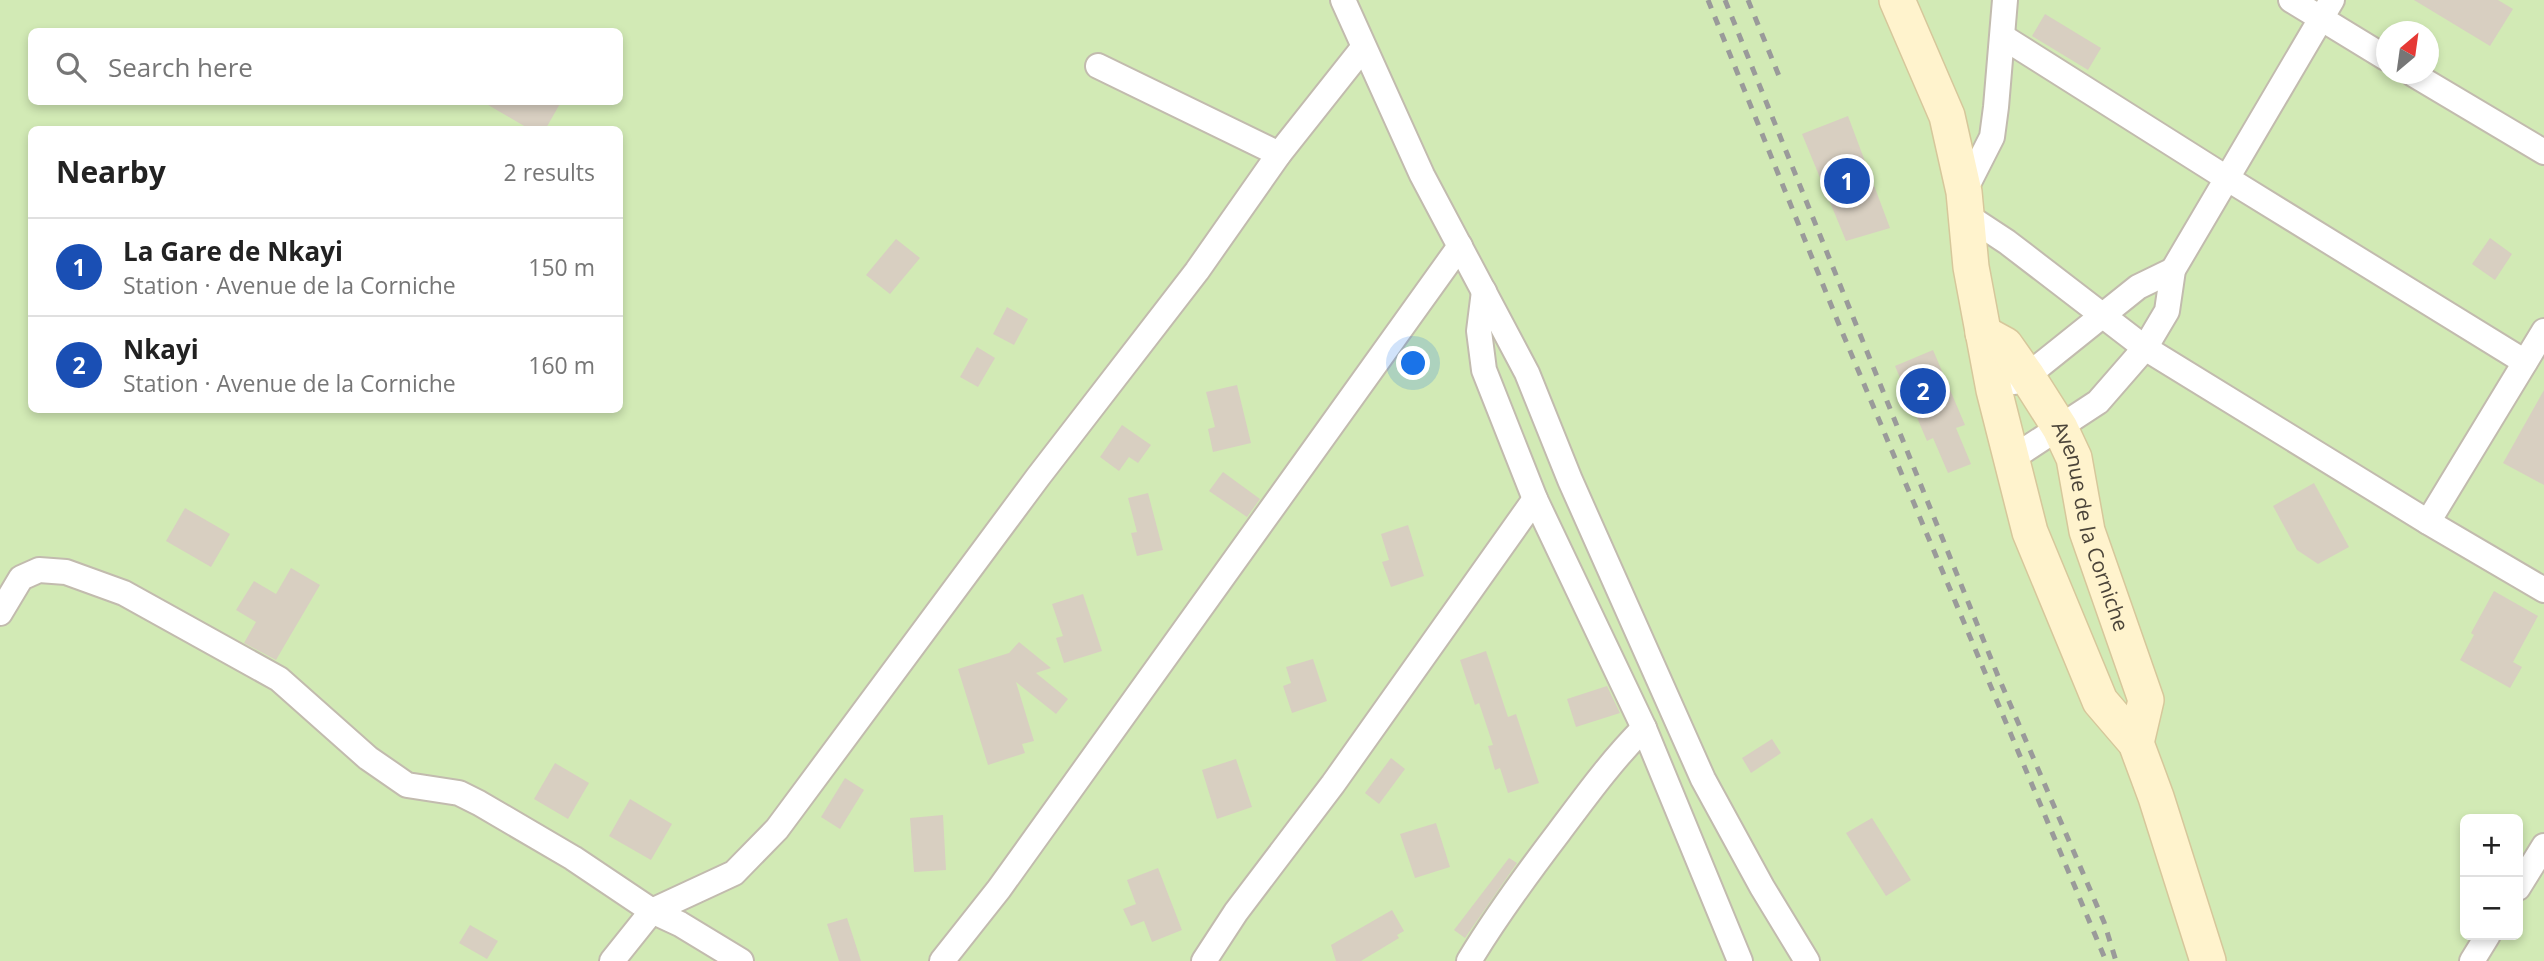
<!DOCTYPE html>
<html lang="en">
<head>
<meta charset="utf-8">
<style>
	body { margin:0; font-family:"Open Sans",sans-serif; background:#f2f2f2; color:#222 }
	.controls { position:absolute; right:21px; bottom:21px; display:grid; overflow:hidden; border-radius:10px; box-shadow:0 4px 10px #0003 }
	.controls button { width:63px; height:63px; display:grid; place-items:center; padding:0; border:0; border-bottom:2px solid #e0e0e0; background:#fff; color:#222; font:35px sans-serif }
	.compass { position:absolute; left:2376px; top:21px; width:63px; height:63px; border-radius:50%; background:#fff; box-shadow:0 4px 10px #0003; rotate:29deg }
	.you { position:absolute; left:1414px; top:364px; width:24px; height:24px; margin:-18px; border:5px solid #fff; border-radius:50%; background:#1a73e8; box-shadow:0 0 0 10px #1a73e833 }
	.badge { display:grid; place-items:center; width:46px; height:46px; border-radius:50%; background:#1a73e8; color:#fff; font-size:23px; font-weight:700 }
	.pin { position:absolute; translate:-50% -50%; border:4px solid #fff; box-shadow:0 2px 7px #0006 }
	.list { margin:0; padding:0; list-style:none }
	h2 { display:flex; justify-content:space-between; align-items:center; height:91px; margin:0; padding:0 28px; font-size:30px }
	h2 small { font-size:23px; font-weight:400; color:#767676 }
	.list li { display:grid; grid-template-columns:46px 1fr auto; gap:21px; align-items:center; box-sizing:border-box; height:98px; padding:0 28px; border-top:2px solid #e0e0e0 }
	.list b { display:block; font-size:26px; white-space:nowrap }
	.list p { margin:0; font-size:23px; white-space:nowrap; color:#767676 }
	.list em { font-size:23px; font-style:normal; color:#767676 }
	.icon { flex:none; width:38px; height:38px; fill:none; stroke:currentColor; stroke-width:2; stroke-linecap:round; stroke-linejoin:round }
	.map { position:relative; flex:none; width:2544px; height:961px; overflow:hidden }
	.search { position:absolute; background:#fff; box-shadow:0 4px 10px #0003; left:28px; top:28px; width:595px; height:77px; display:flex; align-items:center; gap:18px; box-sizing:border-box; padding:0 24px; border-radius:10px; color:#767676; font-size:26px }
	.panel { position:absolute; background:#fff; box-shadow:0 4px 10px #0003; left:28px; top:126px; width:595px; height:287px; border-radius:10px }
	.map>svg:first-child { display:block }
	.green { fill:#d2eab5; fill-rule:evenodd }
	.building { fill:#d8cfc1 }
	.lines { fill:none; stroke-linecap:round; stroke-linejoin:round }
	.street-casing { stroke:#c2bbae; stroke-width:28 }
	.secondary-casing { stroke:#d6c79b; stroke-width:38 }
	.street { stroke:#fff; stroke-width:24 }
	.secondary { stroke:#fff3cd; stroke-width:35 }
	.rail { stroke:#9a9a9a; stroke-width:5; stroke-dasharray:9 9; stroke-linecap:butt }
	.labels { text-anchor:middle; stroke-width:5; stroke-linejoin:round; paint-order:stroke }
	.street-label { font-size:21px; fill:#4b4439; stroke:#fff }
</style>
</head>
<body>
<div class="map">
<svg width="2544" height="961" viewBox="0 0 2544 961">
	<rect width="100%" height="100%" fill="#f6f3ec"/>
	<path class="green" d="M0 0H2544V961H0ZM32 32H620V102H32ZM2386 32H2428V74H2386ZM32 130H620V410H32ZM2465 819H2518V935H2465Z"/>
	<g class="building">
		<path d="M2414 0H2498L2513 9 2490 46Z"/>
		<path d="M2045 14 2101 48 2088 70 2032 36Z"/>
		<path d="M483 102H561L545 130H531Z"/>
		<path d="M1848 116 1890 228 1846 241 1802 134Z"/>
		<path d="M2490 238 2512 254 2495 280 2472 264Z"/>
		<path d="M896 239 920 258 890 294 866 275Z"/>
		<path d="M1007 307 1028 319 1014 345 993 334Z"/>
		<path d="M977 347 995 358 978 387 960 377Z"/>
		<path d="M1933 350 1965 425 1956 428 1971 464 1948 473 1933 438 1927 441 1895 366Z"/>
		<path d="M1237 385 1251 443 1213 452 1208 429 1215 427 1206 392Z"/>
		<path d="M2544 390V485L2503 463Z"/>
		<path d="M1122 425 1151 445 1138 463 1129 457 1119 471 1100 457Z"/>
		<path d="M1223 472 1260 499 1247 517 1209 491Z"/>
		<path d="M2314 483 2349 547 2318 564 2297 550 2273 506Z"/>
		<path d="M1148 493 1163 550 1137 556 1131 533 1137 532 1128 498Z"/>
		<path d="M185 508 230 534 211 567 166 541Z"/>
		<path d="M1408 525 1424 576 1391 587 1382 562 1389 560 1381 534Z"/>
		<path d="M291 568 320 585 276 660 244 643 256 622 236 610 254 581 276 594Z"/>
		<path d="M2494 591 2538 616 2513 662 2522 667 2510 688 2460 660 2474 635 2471 633Z"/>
		<path d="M1083 594 1102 651 1064 663 1056 638 1063 636 1052 604Z"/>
		<path d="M1019 642 1051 668 1036 673 1068 699 1056 714 1016 682 1034 741 1022 744 1025 753 988 765 958 669 1009 653Z"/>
		<path d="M1486 651 1508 717 1516 714 1539 783 1508 793 1500 768 1495 770 1488 746 1493 745 1479 703 1475 705 1460 660Z"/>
		<path d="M1313 659 1327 701 1292 713 1283 686 1291 683 1286 667Z"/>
		<path d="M1607 686 1620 713 1576 727 1567 699Z"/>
		<path d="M1772 739 1781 753 1751 773 1742 758Z"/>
		<path d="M1391 758 1405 769 1379 804 1365 793Z"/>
		<path d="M1236 759 1252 807 1217 819 1202 770Z"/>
		<path d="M555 763 589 783 568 819 534 799Z"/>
		<path d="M845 778 864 790 840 829 821 817Z"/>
		<path d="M630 799 672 824 651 860 609 836Z"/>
		<path d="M943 815 946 870 914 872 910 818Z"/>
		<path d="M1872 818 1911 880 1886 896 1846 833Z"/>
		<path d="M1436 823 1450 867 1415 878 1400 834Z"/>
		<path d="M1509 858 1517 863 1465 938 1454 930Z"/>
		<path d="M1158 868 1182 930 1152 942 1144 921 1131 926 1123 909 1136 904 1127 880Z"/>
		<path d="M1392 910 1404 931 1397 935 1399 938 1361 961H1336L1331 945Z"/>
		<path d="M847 918 861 961H839L827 924Z"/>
		<path d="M470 925 498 941 487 959 459 943Z"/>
	</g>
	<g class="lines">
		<defs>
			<g id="street">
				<path d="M1343 0 1422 175 1527 373 1570 480 1703 779 1762 887 1807 961"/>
				<path d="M2291 0 2386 58"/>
				<path d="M2003 37 2228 179 2525 362"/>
				<path d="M1098 66 1279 154"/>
				<path d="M2413 74 2544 152"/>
				<path d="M1964 192 1992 137 1996 107 2005 0"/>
				<path d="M1966 215 2007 242 2145 348 2428 522 2544 590"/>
				<path d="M1484 291 1479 331 1484 370 1535 499 1644 728 1740 961"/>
				<path d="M2014 382 2027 376 2138 287 2173 270"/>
				<path d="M2011 459 2098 402 2145 348 2167 311 2173 270 2332 0"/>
				<path d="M2428 522 2544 331"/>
				<path d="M0 613 21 578 39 570 66 572 124 593 279 679 368 758 407 785 459 793 479 803 573 858 652 911 680 924 741 961"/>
				<path d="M2518 888 2544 846"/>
				<path d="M612 961 652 911 734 873 777 829 1038 477 1197 271 1279 154 1363 48"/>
				<path d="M942 961 999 889 1460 246"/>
				<path d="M1204 961 1236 912 1333 784 1535 499"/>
				<path d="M1469 961C1496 916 1527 874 1559 832 1586 796 1612 760 1644 728"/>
				<path d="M2472 961 2488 935"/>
			</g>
			<g id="secondary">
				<path d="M1897 0 1947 116 1964 192 1971 267 1994 390 2030 532 2100 701 2136 743 2156 797 2208 961"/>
				<path id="s1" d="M1983 333 2005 345 2027 376 2060 428 2074 458 2087 531 2146 700 2136 743"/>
			</g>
		</defs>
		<use href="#street" class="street-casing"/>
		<use href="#secondary" class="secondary-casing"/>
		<use href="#street" class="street"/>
		<use href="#secondary" class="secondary"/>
		<g class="rail">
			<path d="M1708 0 1840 327 2106 961"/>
			<path d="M1725 0 1998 676 2104 922 2116 961"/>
			<path d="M1748 0 1779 76"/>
		</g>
	</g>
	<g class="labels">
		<g class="street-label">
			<text dy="7" stroke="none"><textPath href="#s1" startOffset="228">Avenue de la Corniche</textPath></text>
		</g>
	</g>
</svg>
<div class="controls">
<button>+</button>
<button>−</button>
</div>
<svg class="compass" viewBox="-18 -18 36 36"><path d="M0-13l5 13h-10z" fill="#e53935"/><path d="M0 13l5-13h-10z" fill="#767676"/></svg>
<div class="you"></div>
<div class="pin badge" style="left:1847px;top:181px;background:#1a4fb4">1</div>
<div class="pin badge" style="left:1923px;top:391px;background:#1a4fb4">2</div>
<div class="search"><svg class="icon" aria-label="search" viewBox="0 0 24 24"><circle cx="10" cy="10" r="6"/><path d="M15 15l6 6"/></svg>Search here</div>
<section class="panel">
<h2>Nearby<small>2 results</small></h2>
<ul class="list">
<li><span class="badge" style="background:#1a4fb4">1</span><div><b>La Gare de Nkayi</b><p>Station · Avenue de la Corniche</p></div><em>150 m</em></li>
<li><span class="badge" style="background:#1a4fb4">2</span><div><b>Nkayi</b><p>Station · Avenue de la Corniche</p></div><em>160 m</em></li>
</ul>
</section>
</div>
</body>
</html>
